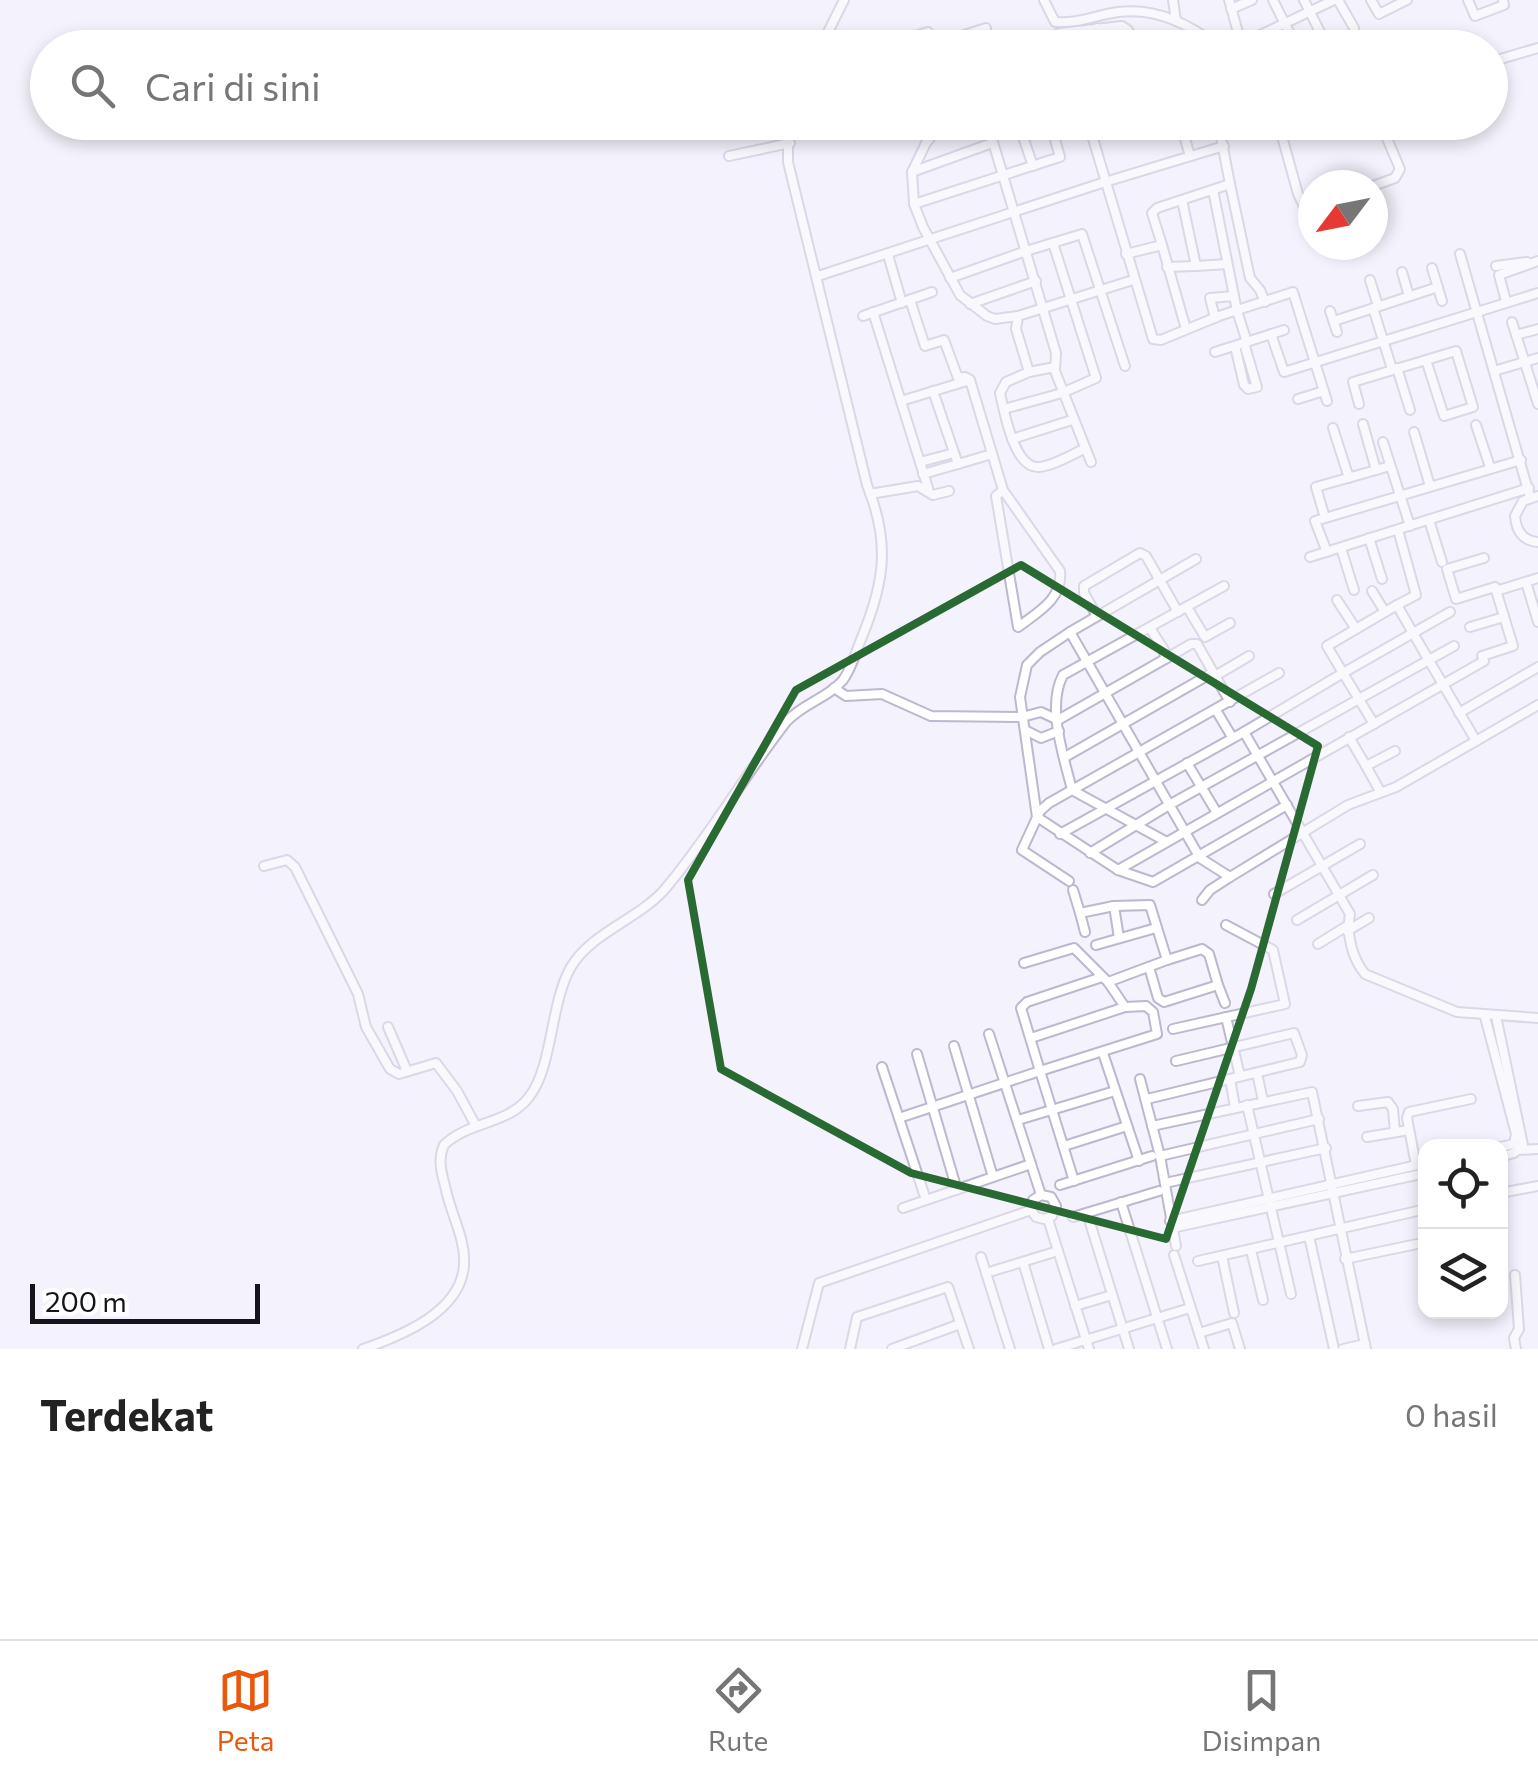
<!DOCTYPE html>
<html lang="id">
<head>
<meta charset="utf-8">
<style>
	body { margin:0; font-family:Commissioner,sans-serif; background:#f2f2f2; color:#222 }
	.controls { position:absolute; right:30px; bottom:30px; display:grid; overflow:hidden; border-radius:20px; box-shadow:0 5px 15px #0003 }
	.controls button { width:90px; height:90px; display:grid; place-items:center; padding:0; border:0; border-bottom:2px solid #e0e0e0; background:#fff; color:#222; font:50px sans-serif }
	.compass { position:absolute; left:1298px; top:170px; width:90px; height:90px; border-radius:50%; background:#fff; box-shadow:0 5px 15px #0003; rotate:238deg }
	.scale { position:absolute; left:30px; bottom:25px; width:230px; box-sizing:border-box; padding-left:10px; border:5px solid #15131b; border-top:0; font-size:28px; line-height:35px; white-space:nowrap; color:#15131b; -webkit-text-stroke:8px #fff; paint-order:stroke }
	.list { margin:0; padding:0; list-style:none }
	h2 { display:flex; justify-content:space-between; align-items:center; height:130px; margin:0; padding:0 40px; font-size:42px }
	h2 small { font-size:32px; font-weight:400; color:#767676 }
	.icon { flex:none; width:55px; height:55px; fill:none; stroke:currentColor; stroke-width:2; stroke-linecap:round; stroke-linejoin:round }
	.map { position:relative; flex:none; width:1538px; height:1349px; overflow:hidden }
	.search { position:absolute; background:#fff; box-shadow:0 5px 15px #0003; left:30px; right:30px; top:30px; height:110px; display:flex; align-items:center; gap:25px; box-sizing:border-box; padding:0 35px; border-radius:55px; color:#767676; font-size:38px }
	.sheet { height:290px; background:#fff }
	nav { display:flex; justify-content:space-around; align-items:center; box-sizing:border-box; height:140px; border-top:2px solid #e0e0e0; background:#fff; font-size:28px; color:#767676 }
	nav a { display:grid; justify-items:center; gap:5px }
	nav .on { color:#ea580c }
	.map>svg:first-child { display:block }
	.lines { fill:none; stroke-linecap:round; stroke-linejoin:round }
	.street-casing { stroke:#bdb7cf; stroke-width:12 }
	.street { stroke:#fff; stroke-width:8 }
	.marked { fill:none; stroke:#296932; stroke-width:8; stroke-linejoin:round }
</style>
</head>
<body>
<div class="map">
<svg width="1538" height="1349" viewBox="0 0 1538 1349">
	<rect width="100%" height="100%" fill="#f4f2fc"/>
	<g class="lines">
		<defs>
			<g id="street">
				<path d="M1044 0 1055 22C1078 24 1096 15 1118 12 1158 7 1190 25 1221 48"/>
				<path d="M1173 0 1176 21"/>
				<path d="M1229 0 1241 43"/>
				<path d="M1273 0 1297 48"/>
				<path d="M1304 0 1323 38"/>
				<path d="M1338 0 1354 28"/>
				<path d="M1371 0 1379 14 1407 0"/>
				<path d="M1468 0 1475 16 1504 5 1503 0"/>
				<path d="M1231 9 1252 0"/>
				<path d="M1097 28 1103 48"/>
				<path d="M1027 43 1028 48"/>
				<path d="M820 48 844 0"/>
				<path d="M901 48 903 40 928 32 932 48"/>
				<path d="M965 48 961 36 986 28"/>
				<path d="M1064 48 1059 33 1122 26 1128 30 1134 48"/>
				<path d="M1147 48H1176"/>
				<path d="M1233 48 1334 0"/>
				<path d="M1490 62 1538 48"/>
				<path d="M924 122 925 125"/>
				<path d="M957 122 934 133 926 143 912 172 914 204 923 227 960 295 987 316 995 319 1018 316 1016 329 1029 372 1006 382 1000 393C1004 411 1014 469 1039 467 1053 466 1071 455 1084 449"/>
				<path d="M987 122 1056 353 1055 371 1091 462"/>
				<path d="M1018 122 1033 166"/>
				<path d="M1088 122 1153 339 1161 340 1219 316 1293 292 1327 401"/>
				<path d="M1126 122 1129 134 1168 122"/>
				<path d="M1180 122 1190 156"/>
				<path d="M1278 122 1298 194 1304 206 1313 205"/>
				<path d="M729 156 790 143"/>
				<path d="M912 172 992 143"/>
				<path d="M1230 184 1250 278 1260 290 1265 302"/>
				<path d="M1373 186 1395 178 1400 169 1380 122"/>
				<path d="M1213 190 1237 311 1247 342"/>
				<path d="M1182 200 1196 266 1227 264"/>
				<path d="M914 204 1060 157 1050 122"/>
				<path d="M1162 245 1186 329"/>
				<path d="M1126 254 1162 245 1152 213 1157 208 1230 184 1218 122"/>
				<path d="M1460 254 1530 497"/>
				<path d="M888 255 902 303"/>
				<path d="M1496 266 1527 262"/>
				<path d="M1167 267 1196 266"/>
				<path d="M1432 268 1442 301"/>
				<path d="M1402 272 1409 296"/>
				<path d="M818 276 1105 182 1224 146"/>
				<path d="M950 278 1026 251 1082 234 1125 366"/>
				<path d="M1370 280 1378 306"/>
				<path d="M910 300 925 346 944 340 958 378 965 377 970 380 1003 490 1060 571C1063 599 1038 612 1018 627L996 496 1003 490"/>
				<path d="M1506 301 1499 275 1538 261"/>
				<path d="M970 304 1036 281"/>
				<path d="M1373 308 1392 369"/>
				<path d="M1330 311 1337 332"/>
				<path d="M873 312 928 488"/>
				<path d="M863 316 932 292"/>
				<path d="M1018 316 1133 280"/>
				<path d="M1215 318 1210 298 1234 296"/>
				<path d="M1334 321 1438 287"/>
				<path d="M1512 322 1538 404"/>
				<path d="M1271 334 1284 372 1538 293"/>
				<path d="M1516 335 1538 329"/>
				<path d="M1235 346 1244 385 1248 389 1257 387 1244 343"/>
				<path d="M1215 352 1284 330"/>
				<path d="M1397 368 1410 410"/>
				<path d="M1494 371 1538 358"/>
				<path d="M1029 372 1055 367"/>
				<path d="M933 391 958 464 992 454"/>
				<path d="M1298 399 1324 391"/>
				<path d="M901 401 970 380"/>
				<path d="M1359 404 1353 382 1456 351 1473 407 1444 416 1426 360"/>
				<path d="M1004 409 1062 393 1096 378 1053 243"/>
				<path d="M1363 424 1376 470"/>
				<path d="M1476 425 1490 467"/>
				<path d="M1333 428 1349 478"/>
				<path d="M1414 432 1430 486"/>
				<path d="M1012 439 1072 420"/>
				<path d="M1383 442 1410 526"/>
				<path d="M920 462 954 453"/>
				<path d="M923 474 958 464"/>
				<path d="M870 494 918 486 933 495 949 491"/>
				<path d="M1538 496 1523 501 1515 516C1516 531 1523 541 1538 542"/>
				<path d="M1325 518 1316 487 1390 466"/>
				<path d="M1429 520 1442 562"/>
				<path d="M1369 538 1382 579"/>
				<path d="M1341 548 1354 590"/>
				<path d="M1327 552 1315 521 1521 460"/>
				<path d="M1310 557 1529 488"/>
				<path d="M1526 582 1538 622"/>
				<path d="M1372 591 1385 612"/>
				<path d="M1496 591 1538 578"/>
				<path d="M1337 600 1356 629"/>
				<path d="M1397 605 1416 595 1398 530"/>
				<path d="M1187 607 1205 637 1230 623"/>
				<path d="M1450 612 1343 673 1327 646 1397 605C1423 651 1450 696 1476 741L1538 705"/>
				<path d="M1097 616 1084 593V586L1140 553 1146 556 1178 612"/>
				<path d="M1470 627 1504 617"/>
				<path d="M1070 632 1200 858 1230 877 1348 805 1396 787 1476 741"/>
				<path d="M1482 656 1513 646 1495 587 1456 599 1447 569 1484 558"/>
				<path d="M1165 659 1191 644H1197L1230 702"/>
				<path d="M1215 676 1249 656"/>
				<path d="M834 688 846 696 882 694 931 716 1022 717 1041 712 1058 720"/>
				<path d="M1216 710 1232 737"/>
				<path d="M1459 713 1538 667"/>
				<path d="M1058 720 1165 659 1164 650 1150 628"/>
				<path d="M1374 724 1343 673 1244 732 1350 914C1346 934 1352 958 1365 974L1457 1012 1538 1018"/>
				<path d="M1025 730 1041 738 1059 731"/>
				<path d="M1349 737 1366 766 1395 751"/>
				<path d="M1065 757 1212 673"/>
				<path d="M1187 763 1217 813"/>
				<path d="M1366 766 1380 791"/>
				<path d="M1037 817 1020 697 1027 665 1040 652 1070 632 1196 559"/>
				<path d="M1037 817 1118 870 1153 882 1287 805"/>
				<path d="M1060 834 1244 732"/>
				<path d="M1165 841 1072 790C1064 757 1046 707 1063 675L1224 586"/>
				<path d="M1090 853 1169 805 1454 646"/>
				<path d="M264 866 287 860 295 867 358 994 366 1027 390 1069 399 1074 436 1063 457 1091 476 1126"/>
				<path d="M1118 870 1484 661"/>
				<path d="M1069 881 1022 850 1040 811 1049 803 1279 673"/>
				<path d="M1073 890 1080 913"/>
				<path d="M1274 894 1360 844"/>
				<path d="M1202 900 1210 890 1230 877"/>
				<path d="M1114 906 1119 938"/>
				<path d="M1297 920 1373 875"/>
				<path d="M1347 931 1369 918"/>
				<path d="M1085 932 1080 913 1114 906 1150 905 1167 960 1108 982"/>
				<path d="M1318 944 1347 926"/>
				<path d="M1096 945 1156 928"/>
				<path d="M1024 963 1074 948 1108 982 1125 1007 1031 1038"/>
				<path d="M1149 967 1158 998 1164 1002 1218 985 1209 954 1202 949 1167 960"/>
				<path d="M1218 985 1225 1003"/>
				<path d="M1496 1016 1523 1145 1514 1153 1500 1157"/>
				<path d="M1226 1017 1240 1076"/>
				<path d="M1485 1017 1516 1134 1514 1144 1500 1147"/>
				<path d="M388 1027 407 1071"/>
				<path d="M1173 1029 1285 1004 1273 950 1226 925"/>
				<path d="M989 1034 1041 1195"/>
				<path d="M954 1046 993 1177"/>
				<path d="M1103 1053 1139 1161"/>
				<path d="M917 1054 957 1190"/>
				<path d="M882 1067 926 1200"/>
				<path d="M1257 1073 1263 1101"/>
				<path d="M1140 1079 1160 1156 1176 1246"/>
				<path d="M1230 1079 1235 1107"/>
				<path d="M1147 1099 1300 1062 1302 1055 1294 1033 1176 1061"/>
				<path d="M1247 1105 1291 1294"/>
				<path d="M1358 1106 1388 1102 1393 1109 1395 1132"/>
				<path d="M899 1118 1040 1071 1021 1008 1027 1002 1102 977"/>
				<path d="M1018 1120 1115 1091"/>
				<path d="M1152 1126 1312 1092 1366 1349"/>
				<path d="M1367 1137 1409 1130"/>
				<path d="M1064 1146 1127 1126"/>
				<path d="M1518 1150 1538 1149"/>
				<path d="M1160 1156 1319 1119"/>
				<path d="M1416 1165 1407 1118 1409 1112 1471 1099"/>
				<path d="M1074 1181 1040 1071 1157 1034 1153 1012 1146 1006 1125 1007"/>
				<path d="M1165 1183 1326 1148"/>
				<path d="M1060 1185 1152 1156"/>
				<path d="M1500 1193 1538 1186"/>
				<path d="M1121 1202 1167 1349"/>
				<path d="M903 1208 1031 1164"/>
				<path d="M1087 1213 1129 1349"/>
				<path d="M1073 1217 1159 1191"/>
				<path d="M1048 1219 1089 1349"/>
				<path d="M1170 1221 1426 1163"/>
				<path d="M1172 1228 1426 1173"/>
				<path d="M1309 1236 1334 1349"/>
				<path d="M1251 1250 1263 1300"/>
				<path d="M1174 1255 1204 1349"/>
				<path d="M1222 1256 1234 1313"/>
				<path d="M981 1257 1010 1349"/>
				<path d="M1345 1259 1417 1244"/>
				<path d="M1198 1261 1426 1209"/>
				<path d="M1023 1262 1049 1349"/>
				<path d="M986 1273 1058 1251"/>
				<path d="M1515 1275 1519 1329 1514 1338 1516 1349"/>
				<path d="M1075 1306 1112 1295"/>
				<path d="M1199 1333 1232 1323 1240 1349"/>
				<path d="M363 1349C401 1336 461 1312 464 1265 466 1240 451 1214 446 1190 442 1174 437 1160 444 1145 468 1121 508 1125 529 1097 553 1067 550 1003 571 967 592 932 639 919 665 889 709 837 744 776 786 722 802 704 828 698 843 680 852 668 856 651 862 637 885 581 890 542 867 485L788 162V122"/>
				<path d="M802 1349 819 1283 1031 1210 1033 1200 1041 1195 1051 1197 1056 1206 1052 1216 1044 1219 1036 1217 1031 1210"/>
				<path d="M850 1349 857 1317 948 1287 969 1349"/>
				<path d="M892 1349 960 1324"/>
				<path d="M1056 1349 1190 1308"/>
				<path d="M1343 1349 1365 1344"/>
			</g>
		</defs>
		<use href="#street" class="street-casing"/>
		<use href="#street" class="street"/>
	</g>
	<path d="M0 0H1538V1349H0ZM1021 565 1318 746 1251 989 1166 1239 911 1173 721 1069 688 880 796 690Z" fill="#f4f2fc" fill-opacity=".55" fill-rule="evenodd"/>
	<path class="marked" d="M1021 565 1318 746 1251 989 1166 1239 911 1173 721 1069 688 880 796 690Z"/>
</svg>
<div class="controls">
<button><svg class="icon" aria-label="locate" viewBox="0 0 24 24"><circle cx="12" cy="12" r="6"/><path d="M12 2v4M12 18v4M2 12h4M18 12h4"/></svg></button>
<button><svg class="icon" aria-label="layers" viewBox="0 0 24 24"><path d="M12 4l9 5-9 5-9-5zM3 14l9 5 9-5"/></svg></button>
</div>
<svg class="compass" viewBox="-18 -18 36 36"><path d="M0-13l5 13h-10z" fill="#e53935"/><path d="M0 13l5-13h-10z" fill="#767676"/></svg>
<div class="scale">200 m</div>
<div class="search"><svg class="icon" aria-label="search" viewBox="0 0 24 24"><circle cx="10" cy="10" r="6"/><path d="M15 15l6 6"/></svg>Cari di sini</div>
</div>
<section class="sheet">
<h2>Terdekat<small>0 hasil</small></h2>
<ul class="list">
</ul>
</section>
<nav>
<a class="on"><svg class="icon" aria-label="map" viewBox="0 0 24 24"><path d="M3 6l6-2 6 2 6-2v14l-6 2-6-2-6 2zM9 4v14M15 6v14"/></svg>Peta</a>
<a><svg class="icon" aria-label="directions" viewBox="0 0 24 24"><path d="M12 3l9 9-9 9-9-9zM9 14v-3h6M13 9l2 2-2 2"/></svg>Rute</a>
<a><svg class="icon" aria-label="saved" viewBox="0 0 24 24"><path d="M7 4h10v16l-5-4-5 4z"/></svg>Disimpan</a>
</nav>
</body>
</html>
